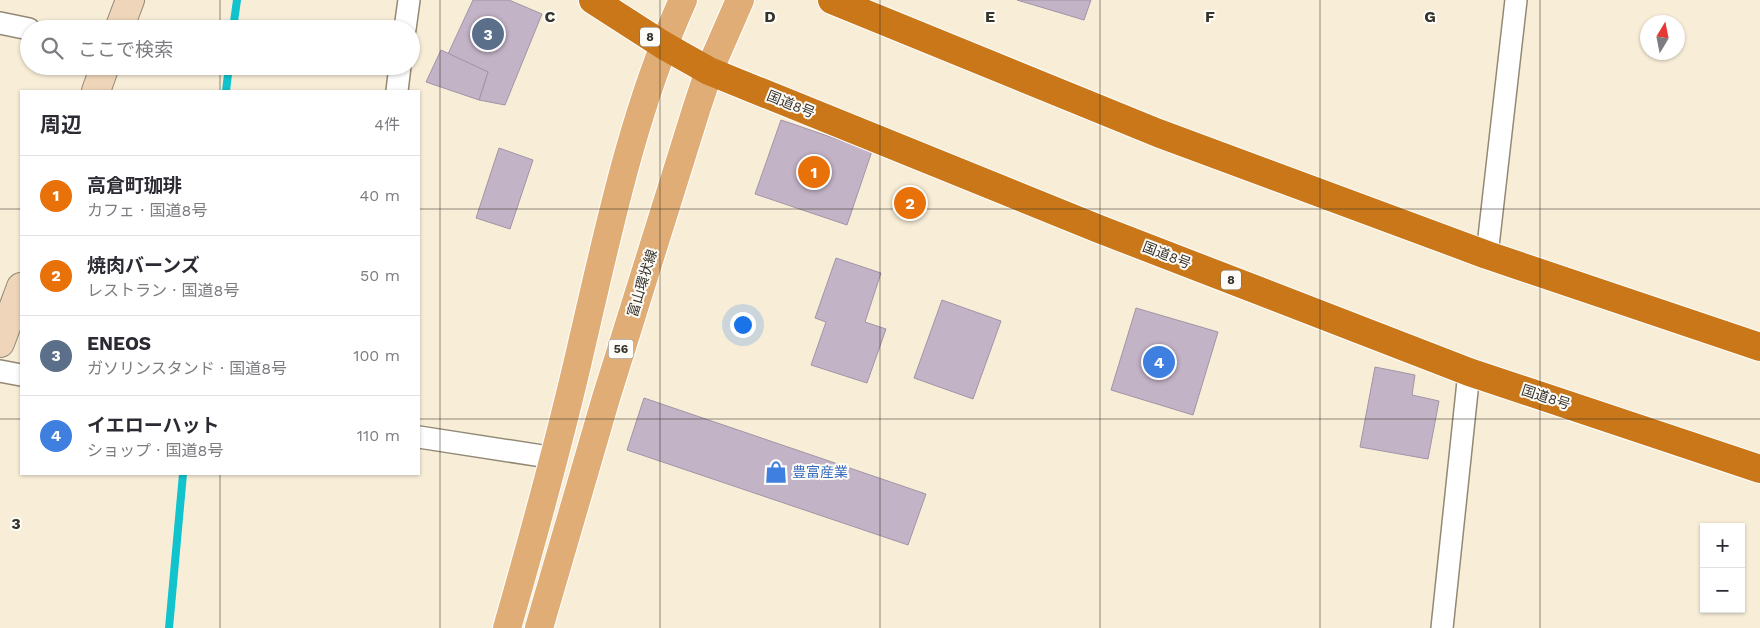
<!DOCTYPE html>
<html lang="ja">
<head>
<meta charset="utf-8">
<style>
	body { margin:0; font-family:"Work Sans","Noto Sans JP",sans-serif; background:#f7f7f7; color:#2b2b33 }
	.controls { position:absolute; right:15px; bottom:15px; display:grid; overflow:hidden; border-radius:0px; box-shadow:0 1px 4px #0004 }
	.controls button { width:45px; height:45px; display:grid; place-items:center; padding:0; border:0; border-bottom:1px solid #e1e1e2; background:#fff; color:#2b2b33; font:25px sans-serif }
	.compass { position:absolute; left:1640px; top:15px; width:45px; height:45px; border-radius:50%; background:#fff; box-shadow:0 1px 4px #0004; rotate:10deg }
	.you { position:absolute; left:742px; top:324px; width:18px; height:18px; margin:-12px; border:4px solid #fff; border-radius:50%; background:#1a73e8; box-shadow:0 0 0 8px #1a73e833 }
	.badge { display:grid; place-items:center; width:32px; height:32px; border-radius:50%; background:#d24346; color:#fff; font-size:16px; font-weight:700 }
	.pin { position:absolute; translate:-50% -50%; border:2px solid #fff; box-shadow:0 1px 5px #0006 }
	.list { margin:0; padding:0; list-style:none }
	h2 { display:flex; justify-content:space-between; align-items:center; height:65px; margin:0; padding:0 20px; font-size:21px }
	h2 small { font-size:16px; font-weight:400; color:#7c7c81 }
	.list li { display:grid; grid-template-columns:32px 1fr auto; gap:15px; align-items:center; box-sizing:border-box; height:80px; padding:0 20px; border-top:1px solid #e1e1e2 }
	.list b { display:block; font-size:19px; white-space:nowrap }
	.list p { margin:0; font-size:16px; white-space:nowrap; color:#7c7c81 }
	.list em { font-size:16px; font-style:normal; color:#7c7c81 }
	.icon { flex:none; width:28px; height:28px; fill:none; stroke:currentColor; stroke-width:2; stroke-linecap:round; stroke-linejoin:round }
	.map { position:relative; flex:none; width:1760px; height:628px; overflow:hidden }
	.search { position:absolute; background:#fff; box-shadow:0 1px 4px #0004; left:20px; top:20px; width:400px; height:55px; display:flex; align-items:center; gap:12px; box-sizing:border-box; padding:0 18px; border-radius:28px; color:#7c7c81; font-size:19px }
	.panel { position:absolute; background:#fff; box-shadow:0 1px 4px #0004; left:20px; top:90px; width:400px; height:385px; border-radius:0px }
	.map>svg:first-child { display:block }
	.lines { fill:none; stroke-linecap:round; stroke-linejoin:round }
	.stream { stroke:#11c3cd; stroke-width:8 }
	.building { fill:#c2b3c6; stroke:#a294a6 }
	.street-casing { stroke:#928975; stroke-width:24 }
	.secondary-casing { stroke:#928975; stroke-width:30 }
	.primary-casing { stroke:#fff; stroke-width:30 }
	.highway-casing { stroke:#fff; stroke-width:30 }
	.street { stroke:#fff; stroke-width:21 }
	.secondary { stroke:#efd6ba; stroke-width:28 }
	.primary { stroke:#dfad75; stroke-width:28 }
	.highway { stroke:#c97719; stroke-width:28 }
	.grid { fill:none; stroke:#36332a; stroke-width:1; stroke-opacity:0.55 }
	.labels { text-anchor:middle; stroke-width:4; stroke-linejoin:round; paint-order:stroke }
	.shield { fill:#fefcf8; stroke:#726f68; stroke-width:1 }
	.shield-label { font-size:12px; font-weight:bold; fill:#36332a }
	.street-label { font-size:14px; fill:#36332a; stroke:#fefcf8 }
	.shop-label { font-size:14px; fill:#366cbe; stroke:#fefcf8; text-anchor:start }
	.grid-label { font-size:16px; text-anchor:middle; font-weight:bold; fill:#36332a; stroke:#fefcf8; stroke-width:4; stroke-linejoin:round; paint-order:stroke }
</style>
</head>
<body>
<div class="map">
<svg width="1760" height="628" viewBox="0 0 1760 628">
	<rect width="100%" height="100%" fill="#f8eed8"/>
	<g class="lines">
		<g class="stream">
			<path d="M233 29 237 0"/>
			<path d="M226 91 229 66"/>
			<path d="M169 628 183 474"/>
		</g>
	</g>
	<g class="building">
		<path d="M473 0H509L542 14 505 105 479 100 488 72 448 54Z"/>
		<path d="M1017 0H1091L1084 20Z"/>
		<path d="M441 50 488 72 479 100 426 82Z"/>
		<path d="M781 120 872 151 847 225 755 194Z"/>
		<path d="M499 148 533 160 510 229 476 218Z"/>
		<path d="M836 258 881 273 865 322 886 329 867 383 811 365 826 322 815 318Z"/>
		<path d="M942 300 1001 321 973 399 914 378Z"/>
		<path d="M1136 308 1218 332 1193 415 1111 390Z"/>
		<path d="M1375 367 1415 375 1412 395 1439 401 1428 459 1360 447Z"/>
		<path d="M644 398 926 494 908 545 627 450Z"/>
	</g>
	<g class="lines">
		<defs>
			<g id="street">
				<path d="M0 23 29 29"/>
				<path d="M405 29 409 0"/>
				<path d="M397 91 400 66"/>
				<path d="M1487 255 1516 0"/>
				<path d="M0 371 21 375"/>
				<path d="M419 437 555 458"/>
				<path d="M1442 628 1469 372"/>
			</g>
			<g id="secondary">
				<path d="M119 29 130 0"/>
				<path d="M96 91 105 66"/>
				<path d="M0 343 21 287"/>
			</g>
			<g id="primary">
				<path d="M507 628C532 541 556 454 577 365 606 242 631 115 683 0"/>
				<path d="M539 628 606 398 697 107 709 71 740 0"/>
			</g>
			<g id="highway">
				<path d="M593 0 663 45 709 71 1099 229 1469 372 1760 469"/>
				<path d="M832 0 1158 133 1487 255 1760 347"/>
			</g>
		</defs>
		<use href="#street" class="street-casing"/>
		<use href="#secondary" class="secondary-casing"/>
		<use href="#primary" class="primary-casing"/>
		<use href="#highway" class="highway-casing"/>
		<use href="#street" class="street"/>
		<use href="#secondary" class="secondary"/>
		<use href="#primary" class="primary"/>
		<use href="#highway" class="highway"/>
	</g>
	<path class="grid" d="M220 0V29M440 0V628M660 0V628M880 0V628M1100 0V628M1320 0V628M1540 0V628M220 66V91M0 209H21M419 209H1760M0 419H21M419 419H1760M220 474V628"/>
	<defs>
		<symbol id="shop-bare" viewBox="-9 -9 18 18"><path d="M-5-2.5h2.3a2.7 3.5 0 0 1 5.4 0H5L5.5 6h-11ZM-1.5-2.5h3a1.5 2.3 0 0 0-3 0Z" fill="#3f7fe0" stroke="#fefcf8" stroke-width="2.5" paint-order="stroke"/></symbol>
	</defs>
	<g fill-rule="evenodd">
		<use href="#shop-bare" x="760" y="456" width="32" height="32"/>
	</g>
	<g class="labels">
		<g class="shield">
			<rect x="640" y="27.5" width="20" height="19" rx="4"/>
			<rect x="1221" y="270.5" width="20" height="19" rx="4"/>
			<rect x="608.5" y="339.5" width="25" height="19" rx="4"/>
		</g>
		<g class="shield-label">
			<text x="650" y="41">8</text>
			<text x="1231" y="284">8</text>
			<text x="621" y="353">56</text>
		</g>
		<g class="street-label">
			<text transform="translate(791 104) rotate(22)" y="5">国道8号</text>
			<text transform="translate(1167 255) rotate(21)" y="5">国道8号</text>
			<text transform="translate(642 283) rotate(-73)" y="5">富山環状線</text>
			<text transform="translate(1546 397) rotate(18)" y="5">国道8号</text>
		</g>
		<g class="shop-label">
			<text x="792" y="477">豊富産業</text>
		</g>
	</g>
	<g class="grid-label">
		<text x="550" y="22">C</text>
		<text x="770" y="22">D</text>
		<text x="990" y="22">E</text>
		<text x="1210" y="22">F</text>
		<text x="1430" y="22">G</text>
		<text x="16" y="529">3</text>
	</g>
</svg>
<div class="controls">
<button>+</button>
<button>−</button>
</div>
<svg class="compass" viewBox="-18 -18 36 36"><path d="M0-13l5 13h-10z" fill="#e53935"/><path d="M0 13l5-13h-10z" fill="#7c7c81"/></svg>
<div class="you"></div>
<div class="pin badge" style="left:814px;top:172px;background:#e8710a">1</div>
<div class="pin badge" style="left:910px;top:203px;background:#e8710a">2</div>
<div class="pin badge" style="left:488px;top:34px;background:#5c6f8a">3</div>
<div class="pin badge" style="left:1159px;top:362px;background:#3f7fe0">4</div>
<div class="search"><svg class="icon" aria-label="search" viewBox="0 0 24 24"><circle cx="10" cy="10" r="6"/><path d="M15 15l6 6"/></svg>ここで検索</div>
<section class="panel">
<h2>周辺<small>4件</small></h2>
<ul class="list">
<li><span class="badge" style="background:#e8710a">1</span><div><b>高倉町珈琲</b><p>カフェ · 国道8号</p></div><em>40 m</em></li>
<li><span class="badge" style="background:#e8710a">2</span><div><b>焼肉バーンズ</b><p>レストラン · 国道8号</p></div><em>50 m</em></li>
<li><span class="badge" style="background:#5c6f8a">3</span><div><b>ENEOS</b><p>ガソリンスタンド · 国道8号</p></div><em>100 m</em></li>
<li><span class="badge" style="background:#3f7fe0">4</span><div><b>イエローハット</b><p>ショップ · 国道8号</p></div><em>110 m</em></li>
</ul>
</section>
</div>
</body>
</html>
